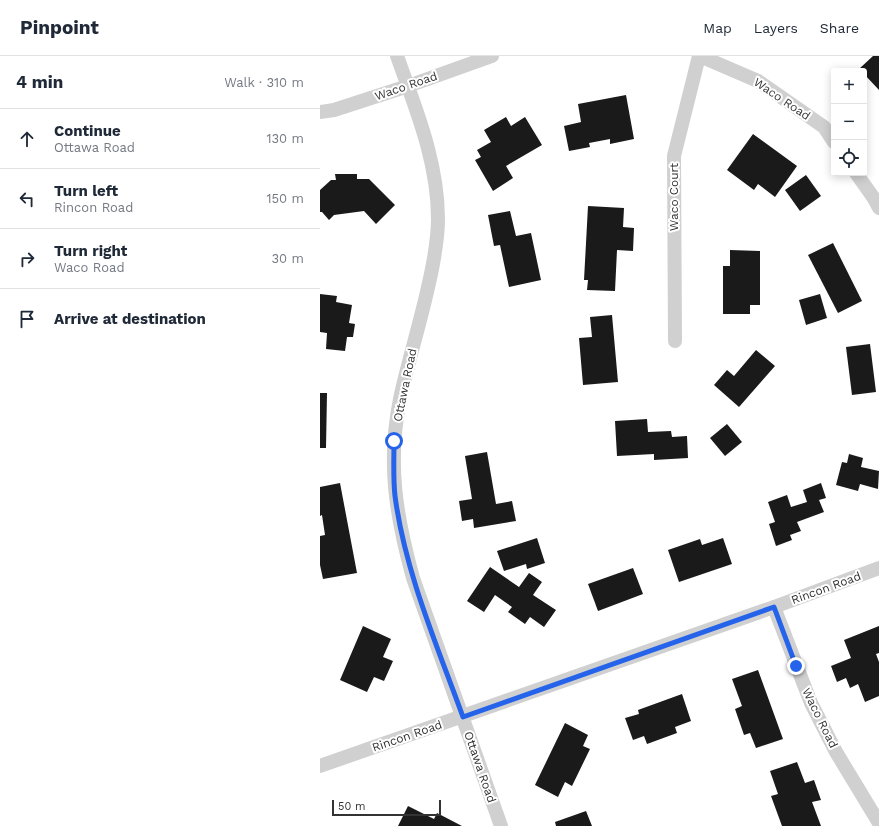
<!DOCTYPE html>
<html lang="en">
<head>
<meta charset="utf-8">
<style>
	body { margin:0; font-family:"Work Sans",sans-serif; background:#f2f2f3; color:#1f2937 }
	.controls { position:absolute; right:12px; top:12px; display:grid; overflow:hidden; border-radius:4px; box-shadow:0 2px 10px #0003 }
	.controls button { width:36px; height:36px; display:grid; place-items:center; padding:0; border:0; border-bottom:1px solid #e0e1e3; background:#fff; color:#1f2937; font:20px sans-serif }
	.scale { position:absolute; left:12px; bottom:10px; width:109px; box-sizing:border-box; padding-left:4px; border:2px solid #333; border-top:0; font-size:11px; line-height:14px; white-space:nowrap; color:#333; -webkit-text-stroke:3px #fff; paint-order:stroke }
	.stop { position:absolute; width:12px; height:12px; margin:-9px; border:3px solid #2563eb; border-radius:50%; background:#fff }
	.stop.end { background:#2563eb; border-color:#fff; box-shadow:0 1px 4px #0008 }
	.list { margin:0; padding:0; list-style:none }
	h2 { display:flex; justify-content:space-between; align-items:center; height:52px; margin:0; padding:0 16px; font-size:17px }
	h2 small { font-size:13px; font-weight:400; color:#747a83 }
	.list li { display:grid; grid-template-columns:26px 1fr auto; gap:12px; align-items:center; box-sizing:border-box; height:60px; padding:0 16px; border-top:1px solid #e0e1e3 }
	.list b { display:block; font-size:15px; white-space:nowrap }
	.list p { margin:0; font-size:13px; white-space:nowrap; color:#747a83 }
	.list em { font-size:13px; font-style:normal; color:#747a83 }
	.icon { flex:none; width:22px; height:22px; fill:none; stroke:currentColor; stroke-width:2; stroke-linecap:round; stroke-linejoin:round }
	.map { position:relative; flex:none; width:559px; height:770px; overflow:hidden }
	header { display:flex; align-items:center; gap:24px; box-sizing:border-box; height:56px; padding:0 20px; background:#fff; border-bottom:1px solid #e0e1e3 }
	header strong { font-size:19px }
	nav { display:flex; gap:22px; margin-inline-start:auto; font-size:14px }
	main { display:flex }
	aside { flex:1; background:#fff }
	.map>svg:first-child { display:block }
	.building { fill:#1a1a1a }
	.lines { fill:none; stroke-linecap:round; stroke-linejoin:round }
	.minor { stroke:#d0d0d0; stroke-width:14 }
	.route { stroke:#2563eb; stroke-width:5 }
	.labels { text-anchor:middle; stroke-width:4; stroke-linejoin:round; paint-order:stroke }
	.street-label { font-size:12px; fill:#333; stroke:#fff }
</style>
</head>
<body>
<header>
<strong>Pinpoint</strong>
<nav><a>Map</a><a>Layers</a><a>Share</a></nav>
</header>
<main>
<aside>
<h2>4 min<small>Walk · 310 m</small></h2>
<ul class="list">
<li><svg class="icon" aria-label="ahead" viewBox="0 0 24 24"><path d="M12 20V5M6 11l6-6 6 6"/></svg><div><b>Continue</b><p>Ottawa Road</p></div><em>130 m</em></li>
<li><svg class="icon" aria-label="left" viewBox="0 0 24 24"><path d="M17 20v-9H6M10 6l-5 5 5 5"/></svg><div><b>Turn left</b><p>Rincon Road</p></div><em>150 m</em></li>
<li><svg class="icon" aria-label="right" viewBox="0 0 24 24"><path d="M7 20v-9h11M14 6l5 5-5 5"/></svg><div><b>Turn right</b><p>Waco Road</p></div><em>30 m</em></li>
<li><svg class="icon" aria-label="arrive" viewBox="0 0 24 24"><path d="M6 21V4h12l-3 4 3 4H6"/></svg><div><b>Arrive at destination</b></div></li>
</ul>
</aside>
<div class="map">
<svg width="559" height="770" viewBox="0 0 559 770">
	<rect width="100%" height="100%" fill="#fff"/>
	<g class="building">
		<path d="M553 0H559V34L544 18V15H541L539 13Z"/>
		<path d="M306 39 314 83 290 88V83L269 87 270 91 249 95 244 70 261 66 258 48Z"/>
		<path d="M186 61 191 70 205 61 222 89 186 110 193 122 173 135 155 104 161 101 157 94 171 86 164 74Z"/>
		<path d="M433 78 477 110 455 141 438 128 434 134 407 114Z"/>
		<path d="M15 118H37V123H49L75 149 56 168 44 155 14 159 9 164 2 156H0V134L11 124H16Z"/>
		<path d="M486 119 501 140 480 155 465 134Z"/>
		<path d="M268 150 304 152 303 171 314 172 313 195 297 194 295 235 267 234 268 224H264Z"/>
		<path d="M190 155 196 180 211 177 221 224 189 231 180 189 174 190 168 159Z"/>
		<path d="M513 187 542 245 518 257 488 199Z"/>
		<path d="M410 194 440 195V249H430V258H403V210H410Z"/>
		<path d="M0 238 17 240 16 246 32 249 29 267 35 268 33 281H27L25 295 6 293 7 277 0 276Z"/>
		<path d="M500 238 507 262 486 269 479 244Z"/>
		<path d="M292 259 298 326 263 329 259 282 272 281 270 261Z"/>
		<path d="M550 288 556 336 532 339 526 291Z"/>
		<path d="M436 294 455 310 419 351 394 329 407 314 414 320Z"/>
		<path d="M0 337H7L6 392H0Z"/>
		<path d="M327 363 328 376 351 375 352 381 367 380 368 402 334 404V398L297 400 295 365Z"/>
		<path d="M407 368 422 386 405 400 390 382Z"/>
		<path d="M167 396 176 448 192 445 196 465 154 472 153 463 142 465 139 445 152 443 145 400Z"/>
		<path d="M529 398 543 402 541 411 559 415 558 433 540 428 538 435 516 429 522 406 527 407Z"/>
		<path d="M20 427 37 517 3 523 0 509V480L5 479 2 459 0 460V431Z"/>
		<path d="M501 427 506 442 499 444 504 456 477 466 481 475 470 479 472 484 456 490 449 468 455 466 448 446 467 439 471 451 487 446 483 434Z"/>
		<path d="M217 482 225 507 207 513 206 508 184 515 177 495Z"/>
		<path d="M403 482 412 508 359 526 348 494 380 483 382 489Z"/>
		<path d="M170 511 199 531 209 517 222 526 213 539 236 554 224 571 210 561 205 568 188 556 192 551 175 539 164 556 147 545Z"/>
		<path d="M313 512 323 538 278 555 268 528Z"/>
		<path d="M43 570 71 583 63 601 73 605 64 625 54 621 47 636 20 624Z"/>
		<path d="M559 570V597L556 598 559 606V640L545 646 538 628 530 632 526 622 517 626 511 610 531 602 524 584Z"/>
		<path d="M438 614 463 683 436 692 430 677 424 679 415 653 422 650 412 623Z"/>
		<path d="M362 638 371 665 355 671 357 677 327 688 324 680 313 684 305 662 319 658 318 654Z"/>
		<path d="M245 667 268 679 263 690 270 693 252 730 245 726 238 741 215 729Z"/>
		<path d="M477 706 485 727 494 724 501 744 492 746 501 770H462L451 740 458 738 450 715Z"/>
		<path d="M88 750 114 763 117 757 142 770H78Z"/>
		<path d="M266 755 272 770H236L235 766Z"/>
	</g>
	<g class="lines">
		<g class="minor">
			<path d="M77 0C96 53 118 106 118 163 118 176 116 190 114 202 106 250 90 296 80 343 67 407 76 460 93 522L181 770"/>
			<path d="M380 0 438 25 504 71 514 86"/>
			<path d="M0 56 14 54 88 30 172 0"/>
			<path d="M536 117 553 141 559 152"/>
			<path d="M355 285 354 100 379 0"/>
			<path d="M454 551 491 647 516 696 559 767"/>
			<path d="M0 710 454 551 559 512"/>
		</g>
	</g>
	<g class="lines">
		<path class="route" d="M74 385C74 403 73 422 75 440 85 516 117 589 143 661L454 551 476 610"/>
	</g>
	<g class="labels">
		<g class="street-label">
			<text transform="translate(86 30) rotate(-19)" y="4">Waco Road</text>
			<text transform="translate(462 43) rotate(34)" y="4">Waco Road</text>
			<text transform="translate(354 141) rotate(-90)" y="4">Waco Court</text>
			<text transform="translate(85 329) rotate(-78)" y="4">Ottawa Road</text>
			<text transform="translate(506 532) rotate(-20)" y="4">Rincon Road</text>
			<text transform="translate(500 662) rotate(64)" y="4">Waco Road</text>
			<text transform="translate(87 680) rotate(-19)" y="4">Rincon Road</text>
			<text transform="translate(160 711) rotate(71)" y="4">Ottawa Road</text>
		</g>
	</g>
</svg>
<div class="controls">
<button>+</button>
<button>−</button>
<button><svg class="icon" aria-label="locate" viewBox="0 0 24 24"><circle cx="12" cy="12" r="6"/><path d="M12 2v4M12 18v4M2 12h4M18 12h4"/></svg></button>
</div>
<div class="scale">50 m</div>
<div class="stop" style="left:74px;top:385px"></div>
<div class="stop end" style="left:476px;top:610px"></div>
</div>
</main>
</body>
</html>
